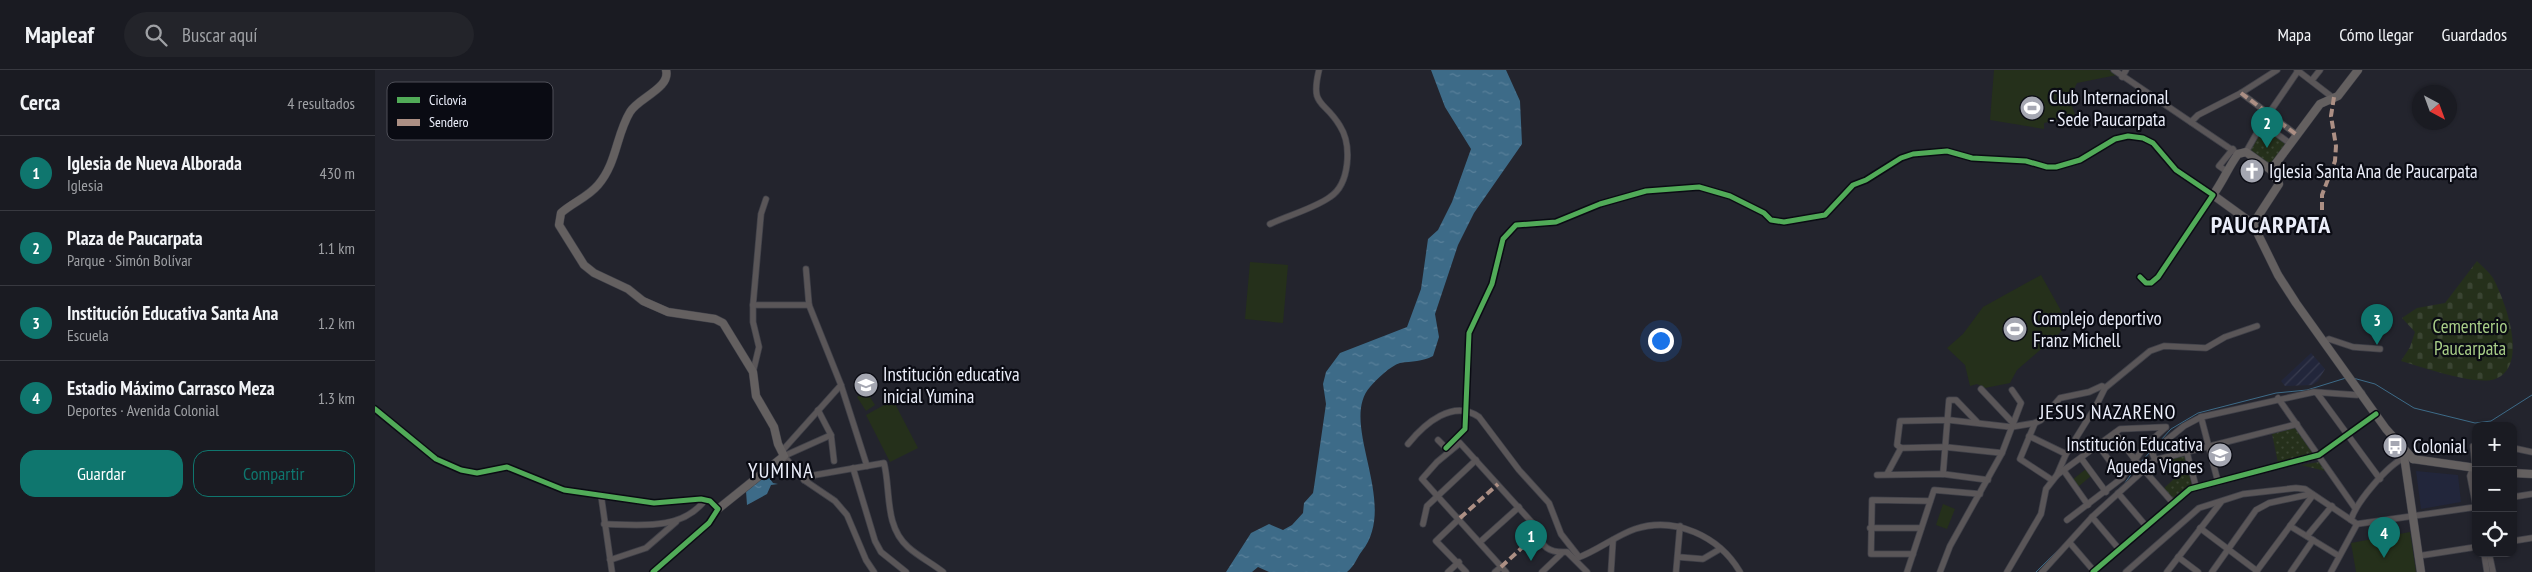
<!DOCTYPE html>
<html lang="es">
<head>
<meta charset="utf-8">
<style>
	body { margin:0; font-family:"PT Sans Narrow",sans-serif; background:#23242a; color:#f1f3f6 }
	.controls { position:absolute; right:15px; bottom:15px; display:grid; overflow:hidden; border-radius:10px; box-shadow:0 1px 4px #0004 }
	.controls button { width:45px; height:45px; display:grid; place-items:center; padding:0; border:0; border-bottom:1px solid #383940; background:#1a1b22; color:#f1f3f6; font:25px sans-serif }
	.compass { position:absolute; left:2037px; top:15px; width:45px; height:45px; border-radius:50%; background:#1a1b22; box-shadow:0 1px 4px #0004; rotate:139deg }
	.you { position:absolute; left:1285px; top:270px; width:18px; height:18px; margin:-12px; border:4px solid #fff; border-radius:50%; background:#1a73e8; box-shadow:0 0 0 8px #1a73e833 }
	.badge { display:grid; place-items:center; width:32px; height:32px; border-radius:50%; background:#0f766e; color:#fff; font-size:16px; font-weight:700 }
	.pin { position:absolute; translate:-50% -41px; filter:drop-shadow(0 1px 2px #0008) }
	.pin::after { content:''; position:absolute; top:26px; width:18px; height:15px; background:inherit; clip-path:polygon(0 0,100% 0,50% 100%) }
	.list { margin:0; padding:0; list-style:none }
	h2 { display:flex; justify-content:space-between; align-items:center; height:65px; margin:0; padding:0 20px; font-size:21px }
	h2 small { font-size:16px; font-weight:400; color:#9fa1a5 }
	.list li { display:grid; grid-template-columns:32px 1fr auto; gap:15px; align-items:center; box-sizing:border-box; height:75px; padding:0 20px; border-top:1px solid #383940 }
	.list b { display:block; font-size:19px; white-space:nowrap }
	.list p { margin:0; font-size:16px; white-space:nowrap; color:#9fa1a5 }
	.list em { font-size:16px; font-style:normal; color:#9fa1a5 }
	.actions { display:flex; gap:10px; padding:15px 20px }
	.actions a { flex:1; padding:11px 0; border:1px solid #0f766e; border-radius:15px; text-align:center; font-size:18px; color:#0f766e }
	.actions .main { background:#0f766e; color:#fff }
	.icon { flex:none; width:28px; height:28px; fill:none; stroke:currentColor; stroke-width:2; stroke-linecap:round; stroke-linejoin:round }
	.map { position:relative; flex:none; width:2157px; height:502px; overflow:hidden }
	header { display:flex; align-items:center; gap:30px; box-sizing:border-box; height:70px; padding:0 25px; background:#1a1b22; border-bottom:1px solid #383940 }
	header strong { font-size:24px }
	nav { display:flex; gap:28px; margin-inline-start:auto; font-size:18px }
	.search { width:350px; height:45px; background:#23242a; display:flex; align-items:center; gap:12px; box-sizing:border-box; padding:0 18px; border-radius:28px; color:#9fa1a5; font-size:19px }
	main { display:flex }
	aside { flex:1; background:#1a1b22 }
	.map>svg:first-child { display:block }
	.built { fill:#22263b }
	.industrial { fill:url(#industrial-furrows) }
	.grass { fill:#25301b }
	.cemetery { fill:url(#cemetery-stones) }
	.park { fill:url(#park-dots) }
	.water { fill:url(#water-ripples) }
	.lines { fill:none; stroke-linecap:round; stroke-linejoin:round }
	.stream { stroke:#3d6b88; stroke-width:1 }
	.minor-casing { stroke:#404149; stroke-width:7 }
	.major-casing { stroke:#404149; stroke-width:9 }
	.minor { stroke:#5a5658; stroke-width:5.5 }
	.major { stroke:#646060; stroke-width:8 }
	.quiet { stroke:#ac8f84; stroke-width:4; stroke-dasharray:8 4; stroke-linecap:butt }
	.cycleway-casing { stroke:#0a0b13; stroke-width:8 }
	.cycleway { stroke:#51ab58; stroke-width:5 }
	.labels { text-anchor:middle; stroke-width:4.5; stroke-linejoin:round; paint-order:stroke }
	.poi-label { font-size:19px; fill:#ebeefa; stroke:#0a0b13; text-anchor:start }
	.park-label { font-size:19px; fill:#a8cd87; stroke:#0a0b13 }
	.neighbourhood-label { font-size:20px; letter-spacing:1px; fill:#ebeefa; stroke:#0a0b13 }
	.quarter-label { font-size:21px; letter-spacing:1px; fill:#ebeefa; stroke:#0a0b13 }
	.district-label { font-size:24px; font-weight:bold; letter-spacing:1px; fill:#ebeefa; stroke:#0a0b13 }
	.key { fill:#0a0b13; stroke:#4e4f58; stroke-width:1 }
	.key-label { font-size:14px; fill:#ebeefa }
</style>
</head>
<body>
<header>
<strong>Mapleaf</strong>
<div class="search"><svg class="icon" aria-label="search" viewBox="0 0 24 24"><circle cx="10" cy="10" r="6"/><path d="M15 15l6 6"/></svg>Buscar aquí</div>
<nav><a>Mapa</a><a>Cómo llegar</a><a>Guardados</a></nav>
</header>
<main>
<aside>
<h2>Cerca<small>4 resultados</small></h2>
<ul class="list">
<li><span class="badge">1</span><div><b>Iglesia de Nueva Alborada</b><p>Iglesia</p></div><em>430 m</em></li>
<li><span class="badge">2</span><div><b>Plaza de Paucarpata</b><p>Parque · Simón Bolívar</p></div><em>1.1 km</em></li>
<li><span class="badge">3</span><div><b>Institución Educativa Santa Ana</b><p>Escuela</p></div><em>1.2 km</em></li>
<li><span class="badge">4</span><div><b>Estadio Máximo Carrasco Meza</b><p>Deportes · Avenida Colonial</p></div><em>1.3 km</em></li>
</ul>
<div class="actions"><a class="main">Guardar</a><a>Compartir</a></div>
</aside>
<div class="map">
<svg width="2157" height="502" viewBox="0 0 2157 502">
	<defs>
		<pattern id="industrial-furrows" width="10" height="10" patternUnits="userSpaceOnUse" patternTransform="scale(1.25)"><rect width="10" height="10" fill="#22263b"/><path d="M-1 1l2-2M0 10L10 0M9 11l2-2" fill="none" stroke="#383b4e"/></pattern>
		<pattern id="cemetery-stones" width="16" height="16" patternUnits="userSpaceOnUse" patternTransform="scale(1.25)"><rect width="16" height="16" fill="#25301b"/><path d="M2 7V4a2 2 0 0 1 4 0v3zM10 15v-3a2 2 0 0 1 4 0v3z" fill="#3a4432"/></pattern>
		<pattern id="park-dots" width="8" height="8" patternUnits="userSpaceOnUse" patternTransform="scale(1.25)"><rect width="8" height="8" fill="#25301b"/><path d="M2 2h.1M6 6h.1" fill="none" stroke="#3a4432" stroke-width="1.8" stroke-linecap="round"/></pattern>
		<pattern id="water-ripples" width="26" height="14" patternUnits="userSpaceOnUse" patternTransform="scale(1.25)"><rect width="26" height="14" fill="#3d6b88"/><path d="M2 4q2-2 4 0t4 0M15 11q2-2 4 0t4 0" fill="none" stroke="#59809a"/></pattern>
	</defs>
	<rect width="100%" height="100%" fill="#23242d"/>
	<path class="built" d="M2041 401 2083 405 2086 432 2046 439Z"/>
	<path class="industrial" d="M1936 283 1950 299 1943 311 1937 315 1910 316 1906 311Z"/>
	<g class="grass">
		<path d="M1619 0H1734L1742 5 1702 13 1694 29 1701 47 1698 56 1692 57 1689 50 1686 49 1669 53V59L1615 50Z"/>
		<path d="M875 192 913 195 908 253 870 249Z"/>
		<path d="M1666 205 1694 255 1642 300 1635 313 1610 318 1602 314 1595 316 1590 295 1572 278 1588 264 1608 237Z"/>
		<path d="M491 321 500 335 491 341 482 327Z"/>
		<path d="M518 330 543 378 515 392 491 345Z"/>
		<path d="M1711 399 1716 406 1703 417 1697 410Z"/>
		<path d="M1568 434 1580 439 1572 459 1561 455Z"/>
		<path d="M2035 462 2041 502H1981L1976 473Z"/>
	</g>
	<path class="cemetery" d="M2102 191C2107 196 2114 202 2118 208 2130 230 2155 297 2120 309 2101 316 2047 297 2026 291L2035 277 2040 262 2027 248 2042 238 2070 233Z"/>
	<g class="park">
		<path d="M1888 59H1891L1911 72V76L1897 95 1894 96 1873 81Z"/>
		<path d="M1920 358 1938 383 1903 393 1897 364Z"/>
		<path d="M1812 385 1819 414 1809 419 1797 429 1788 419 1799 409 1787 391Z"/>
		<path d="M1944 392 1950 401 1926 395Z"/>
	</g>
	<g class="water">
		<path d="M1056 0H1131L1145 31 1147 74 1099 143 1083 175 1060 244 1064 267 1058 286C1047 292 1037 291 1025 293 1015 296 1002 309 995 317 963 353 1025 433 987 481 981 489 981 494 972 502H894L883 497 877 502H851L876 463 894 454 908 460 917 455 928 443 929 433 938 423 939 417 951 334 948 314 951 302 965 283 1032 257 1046 219 1053 169 1063 160 1077 132 1096 79 1070 37Z"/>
		<path d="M394 402 393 406 398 413 403 414 396 415 392 424 372 435 371 421Z"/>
	</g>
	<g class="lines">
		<g class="stream">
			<path d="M1978 308 2000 314 2039 338 2100 353 2116 351 2157 325"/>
			<path d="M1765 393 1796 359 1823 343 1901 323 1932 320 1971 308"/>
			<path d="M1705 456 1750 413 1762 396"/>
			<path d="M1661 502 1687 476"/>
		</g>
		<defs>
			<g id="minor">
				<path d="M1739 0 1863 84"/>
				<path d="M1922 0 1957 27"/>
				<path d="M1747 7 1751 0"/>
				<path d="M1937 10 1945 0"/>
				<path d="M1866 23 1922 65"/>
				<path d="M1816 52 1823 45 1866 23 1902 0"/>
				<path d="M1888 54 1916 74"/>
				<path d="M1871 82 1888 52 1923 1"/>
				<path d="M1851 101 1844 96 1858 79"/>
				<path d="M895 154C914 145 938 139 955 127 975 114 977 75 965 56 949 29 935 38 944 0"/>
				<path d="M431 199 434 235 466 315 492 396"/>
				<path d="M378 235H434"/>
				<path d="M1949 272 1954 269 1978 277 2005 279"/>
				<path d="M378 302 384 277 378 252V235L386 144 391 129"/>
				<path d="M1606 319 1637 352"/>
				<path d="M1942 323 2005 409"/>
				<path d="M1903 328 1980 438"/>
				<path d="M0 339 61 389 86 400 102 403 132 397 189 420 279 433 326 429 335 431 343 439 334 453 278 502"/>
				<path d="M443 340 456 365 459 391"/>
				<path d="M1826 347 1843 412"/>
				<path d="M1660 353 1645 389 1677 410"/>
				<path d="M1740 363 1761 391 1798 433"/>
				<path d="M456 365 409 386 429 410 460 431 472 445 491 490 499 502"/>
				<path d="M1654 366 1691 384"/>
				<path d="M1063 370 1072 379"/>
				<path d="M1033 374C1050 353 1078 329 1104 347L1144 400 1174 433 1186 464 1204 487"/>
				<path d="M1723 375 1747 408"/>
				<path d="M2101 375 2098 376 2101 405"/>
				<path d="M1071 378 1090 359 1094 263 1117 214 1128 169 1141 155 1181 152 1225 134 1271 121 1324 117 1355 126 1389 143 1396 150 1409 152 1450 145 1478 115 1491 110 1526 88 1538 84 1572 81 1597 88 1651 91 1672 97H1681L1705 90 1740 69 1753 66 1768 68 1778 73 1801 100 1838 125 1783 207 1776 213H1771L1765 207"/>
				<path d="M1526 378 1522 375 1525 351 1574 350 1636 357 1660 353 1666 350 1685 328 1714 322 1727 316 1730 318"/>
				<path d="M1526 378 1570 377 1627 383"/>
				<path d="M2138 378 2157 382"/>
				<path d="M407 381 466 315"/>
				<path d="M1812 383 1821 417"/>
				<path d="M1706 388 1731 422"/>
				<path d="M1780 390 1777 382 1809 356 1826 347 1939 322 1982 325 1987 323"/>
				<path d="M478 398 500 471 506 482 531 502"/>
				<path d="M1689 401 1713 435"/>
				<path d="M1512 404 1526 378"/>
				<path d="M1568 404 1574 330H1581L1602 352"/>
				<path d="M1502 405 1568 404 1613 410"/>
				<path d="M1682 405 1691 384 1721 336 1730 318 1775 281 1789 276 1831 278 1850 267 1882 256"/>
				<path d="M429 410 440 405 509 393C516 420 509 456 533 477 544 487 557 493 568 502"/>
				<path d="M1743 423 1771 456"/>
				<path d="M226 425 237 502"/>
				<path d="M2138 427 2157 424"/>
				<path d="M1717 447 1744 479"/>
				<path d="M1085 448 1061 471 1091 502"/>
				<path d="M1692 450 1747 408 1770 376 1790 358"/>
				<path d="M1976 450C1981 432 2013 395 2029 388"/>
				<path d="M229 454C264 455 307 461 330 430"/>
				<path d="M1048 454 1052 436 1101 390"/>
				<path d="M1982 454 2101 437 2095 406 2098 398"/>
				<path d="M1915 456 1964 486"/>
				<path d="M1495 458H1546"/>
				<path d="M1825 458 1882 501"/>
				<path d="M1932 466 1957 436"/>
				<path d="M2138 471 2157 468"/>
				<path d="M1105 472 1144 437"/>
				<path d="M1695 473 1719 501"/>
				<path d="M2109 483 2112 502"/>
				<path d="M2114 483 2118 502"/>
				<path d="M1538 484H1496L1497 430 1555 431"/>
				<path d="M2043 486 2101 477"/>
				<path d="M1303 487 1328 489 1345 479"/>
				<path d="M1803 487 1823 502"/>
				<path d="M1202 488C1222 481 1240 466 1260 459 1300 446 1344 466 1365 502"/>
				<path d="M235 490 271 478 301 452"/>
				<path d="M1073 502 1084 492"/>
				<path d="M1120 502 1126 497"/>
				<path d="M1131 502 1047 409 1062 392 1085 373 1162 458C1165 478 1175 483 1192 482L1212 502"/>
				<path d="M1167 502 1186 484"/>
				<path d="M1236 502 1238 470"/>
				<path d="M1301 502 1305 456"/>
				<path d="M1532 502 1559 420 1605 424"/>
				<path d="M1565 502 1575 476 1627 383 1646 333 1637 320"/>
				<path d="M1632 502 1666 444 1671 419 1682 405 1745 359 1791 357"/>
				<path d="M1667 502 1717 447 1780 390 1922 354"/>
				<path d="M1718 502 1815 419 1944 385 2001 344"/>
				<path d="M1751 502 1824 438 1868 424 1921 418 1930 419 1982 454"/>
				<path d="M1792 502 1846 432"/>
				<path d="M1837 502 1881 440 1894 433 1936 424"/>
				<path d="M1881 502 1938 425"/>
				<path d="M1916 502 1938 470"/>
				<path d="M1956 502 1982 454"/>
			</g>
			<g id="major">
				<path d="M291 0C296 18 263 28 255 42 241 65 242 93 223 115 213 127 197 133 186 143L184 155 209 195 219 203 253 219 268 231 293 242 340 249 348 253 378 302 381 326 399 357 403 374 409 386 343 439"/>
				<path d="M1896 100 1945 34 1963 26 1983 0"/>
				<path d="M1878 154 1904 114 1896 100 1871 82 1863 84C1853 98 1848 111 1838 125L1878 154 1903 205 1921 233 2011 359 2038 389"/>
				<path d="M2026 377 2029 386 2046 502"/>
				<path d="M2038 389 2101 398"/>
				<path d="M2138 403 2157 404"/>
			</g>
		</defs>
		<use href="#minor" class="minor-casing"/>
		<use href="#major" class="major-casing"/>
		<use href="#minor" class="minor"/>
		<use href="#major" class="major"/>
		<g class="quiet">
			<path d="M1866 23 1922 65"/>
			<path d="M1947 140V125L1960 91 1961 76 1956 46 1959 27"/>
			<path d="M1085 448 1123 414"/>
			<path d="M1126 497 1163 463"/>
		</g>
		<defs>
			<g id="cycleway">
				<path d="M0 339 61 389 86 400 102 403 132 397 189 420 279 433 326 429 335 431 343 439 334 453 278 502"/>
				<path d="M1071 378 1090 359 1094 263 1117 214 1128 169 1141 155 1181 152 1225 134 1271 121 1324 117 1355 126 1389 143 1396 150 1409 152 1450 145 1478 115 1491 110 1526 88 1538 84 1572 81 1597 88 1651 91 1672 97H1681L1705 90 1740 69 1753 66 1768 68 1778 73 1801 100 1838 125 1783 207 1776 213H1771L1765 207"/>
				<path d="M1718 502 1815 419 1944 385 2001 344"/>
			</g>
		</defs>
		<use href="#cycleway" class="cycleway-casing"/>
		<use href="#cycleway" class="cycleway"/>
	</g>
	<defs>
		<symbol id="stadium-disc" viewBox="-11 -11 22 22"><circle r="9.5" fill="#a5a7b2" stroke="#0a0b13"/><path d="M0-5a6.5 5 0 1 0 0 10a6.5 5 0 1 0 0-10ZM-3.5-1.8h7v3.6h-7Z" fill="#fff"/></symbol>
		<symbol id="church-disc" viewBox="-11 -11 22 22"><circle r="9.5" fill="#a5a7b2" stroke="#0a0b13"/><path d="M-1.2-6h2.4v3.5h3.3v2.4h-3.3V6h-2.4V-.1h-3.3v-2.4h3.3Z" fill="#fff"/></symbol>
		<symbol id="school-disc" viewBox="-11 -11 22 22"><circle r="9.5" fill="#a5a7b2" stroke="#0a0b13"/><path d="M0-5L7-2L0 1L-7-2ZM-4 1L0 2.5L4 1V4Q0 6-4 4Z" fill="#fff"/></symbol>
		<symbol id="bus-disc" viewBox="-11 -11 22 22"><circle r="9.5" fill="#a5a7b2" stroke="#0a0b13"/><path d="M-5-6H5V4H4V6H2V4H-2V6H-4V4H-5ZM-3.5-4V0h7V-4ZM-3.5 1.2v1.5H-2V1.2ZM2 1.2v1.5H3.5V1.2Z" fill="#fff"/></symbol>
	</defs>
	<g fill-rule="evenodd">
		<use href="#stadium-disc" x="1643" y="24" width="28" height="28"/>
		<use href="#church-disc" x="1863" y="87" width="28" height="28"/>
		<use href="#stadium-disc" x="1626" y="245" width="28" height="28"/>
		<use href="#school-disc" x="477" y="301" width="28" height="28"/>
		<use href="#bus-disc" x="2006" y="362" width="28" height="28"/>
		<use href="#school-disc" x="1831" y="371" width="28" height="28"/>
	</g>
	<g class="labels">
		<g class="poi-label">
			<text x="1674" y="34">Club Internacional<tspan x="1674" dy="22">- Sede Paucarpata</tspan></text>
			<text x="1894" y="108">Iglesia Santa Ana de Paucarpata</text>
			<text x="1658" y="255">Complejo deportivo<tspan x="1658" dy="22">Franz Michell</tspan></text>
			<text x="508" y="311">Institución educativa<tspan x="508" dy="22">inicial Yumina</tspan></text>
			<text x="1828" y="381" text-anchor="end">Institución Educativa<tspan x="1828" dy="22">Agueda Vignes</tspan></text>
			<text x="2038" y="383">Colonial</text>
		</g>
		<g class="park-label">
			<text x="2095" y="263">Cementerio<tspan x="2095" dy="22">Paucarpata</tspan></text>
		</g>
		<g class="neighbourhood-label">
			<text x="1733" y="349">JESUS NAZARENO</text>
		</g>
		<g class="quarter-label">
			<text x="406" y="408">YUMINA</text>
		</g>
		<g class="district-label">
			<text x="1896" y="163">PAUCARPATA</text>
		</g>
	</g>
	<rect x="12" y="12" width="166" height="58" rx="8" class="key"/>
	<rect x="22" y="27" width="23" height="6" fill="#51ab58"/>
	<rect x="22" y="49" width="23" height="7" fill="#ac8f84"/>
	<g class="key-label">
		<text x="54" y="35">Ciclovía</text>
		<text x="54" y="57">Sendero</text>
	</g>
</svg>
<div class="controls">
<button>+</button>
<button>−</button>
<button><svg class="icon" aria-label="locate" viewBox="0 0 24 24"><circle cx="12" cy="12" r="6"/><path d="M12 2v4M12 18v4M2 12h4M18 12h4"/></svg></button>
</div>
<svg class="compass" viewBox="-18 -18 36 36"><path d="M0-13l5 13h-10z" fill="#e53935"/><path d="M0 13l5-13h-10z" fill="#9fa1a5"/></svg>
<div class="you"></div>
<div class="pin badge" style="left:1156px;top:491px">1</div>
<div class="pin badge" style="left:1892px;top:78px">2</div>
<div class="pin badge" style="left:2002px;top:275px">3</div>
<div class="pin badge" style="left:2009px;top:488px">4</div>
</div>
</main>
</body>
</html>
